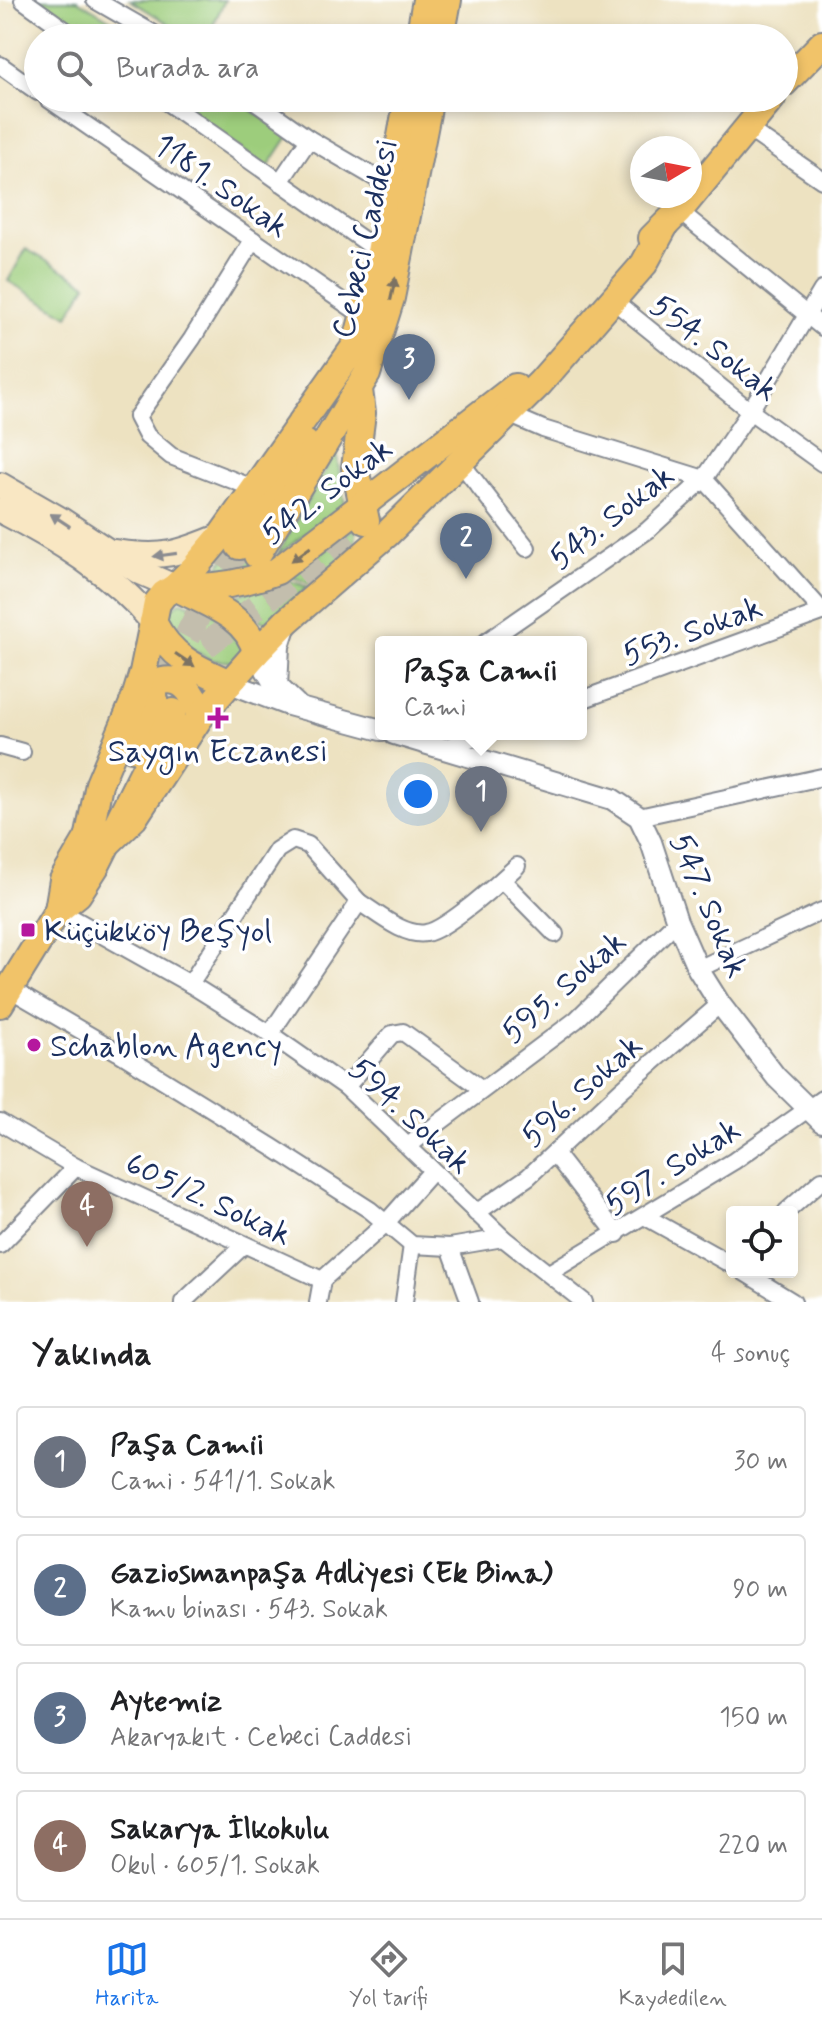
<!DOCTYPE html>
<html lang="tr">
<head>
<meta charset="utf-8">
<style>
	body { margin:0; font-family:Mynerve,sans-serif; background:#f2f2f2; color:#202124 }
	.controls { position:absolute; right:24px; bottom:24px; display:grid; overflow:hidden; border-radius:8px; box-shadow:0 4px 12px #0003 }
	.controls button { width:72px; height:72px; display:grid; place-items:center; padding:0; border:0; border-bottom:2px solid #e0e0e0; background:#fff; color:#202124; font:40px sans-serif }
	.compass { position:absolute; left:630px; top:136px; width:72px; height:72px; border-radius:50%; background:#fff; box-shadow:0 4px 12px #0003; rotate:80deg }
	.you { position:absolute; left:418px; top:794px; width:28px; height:28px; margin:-20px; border:6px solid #fff; border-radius:50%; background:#1a73e8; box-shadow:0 0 0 12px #1a73e833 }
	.badge { display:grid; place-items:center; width:52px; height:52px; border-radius:50%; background:#1a73e8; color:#fff; font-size:26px; font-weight:700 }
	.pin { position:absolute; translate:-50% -66px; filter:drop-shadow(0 2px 4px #0008) }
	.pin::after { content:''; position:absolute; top:42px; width:28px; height:24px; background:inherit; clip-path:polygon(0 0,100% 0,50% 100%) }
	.popup { position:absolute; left:375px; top:636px; width:212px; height:104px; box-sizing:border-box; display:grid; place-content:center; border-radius:8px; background:#fff; filter:drop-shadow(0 2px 6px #0005); font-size:26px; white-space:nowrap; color:#757577 }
	.popup b { font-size:30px; color:#202124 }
	.popup::after { content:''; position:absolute; left:50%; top:100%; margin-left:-16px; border:16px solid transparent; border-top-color:#fff }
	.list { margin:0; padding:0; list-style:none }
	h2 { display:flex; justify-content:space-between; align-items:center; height:104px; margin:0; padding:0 32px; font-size:34px }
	h2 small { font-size:26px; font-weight:400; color:#757577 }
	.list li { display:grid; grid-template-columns:52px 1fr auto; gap:24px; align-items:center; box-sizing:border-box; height:112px; margin:0 16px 16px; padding:0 16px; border:2px solid #e0e0e0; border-radius:8px }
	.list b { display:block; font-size:30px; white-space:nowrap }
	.list p { margin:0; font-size:26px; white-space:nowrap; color:#757577 }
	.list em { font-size:26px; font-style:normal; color:#757577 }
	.icon { flex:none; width:44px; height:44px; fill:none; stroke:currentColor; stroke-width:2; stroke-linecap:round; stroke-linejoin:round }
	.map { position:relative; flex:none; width:822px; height:1302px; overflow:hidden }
	.search { position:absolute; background:#fff; box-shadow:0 4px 12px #0003; left:24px; right:24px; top:24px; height:88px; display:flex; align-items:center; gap:20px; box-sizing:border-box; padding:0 28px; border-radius:44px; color:#757577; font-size:30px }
	.sheet { height:616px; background:#fff }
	nav { display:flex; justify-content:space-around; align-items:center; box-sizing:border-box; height:112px; border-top:2px solid #e0e0e0; background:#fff; font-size:22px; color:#757577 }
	nav a { display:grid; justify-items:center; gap:4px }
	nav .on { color:#1a73e8 }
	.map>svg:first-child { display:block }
	.green { fill:#9dcd7c; stroke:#5c7e6d; stroke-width:2 }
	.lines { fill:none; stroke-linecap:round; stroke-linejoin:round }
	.primary-tunnel { stroke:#c3bead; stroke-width:26; stroke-dasharray:26 13; stroke-linecap:butt }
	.minor-casing { stroke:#848890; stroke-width:20 }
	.tertiary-casing { stroke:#848890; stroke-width:24 }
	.secondary-casing { stroke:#848890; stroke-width:28 }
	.primary-casing { stroke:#848890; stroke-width:30 }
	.minor { stroke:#fff; stroke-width:16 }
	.tertiary { stroke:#fff; stroke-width:20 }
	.secondary { stroke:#f9e7c3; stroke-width:24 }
	.primary { stroke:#f1c369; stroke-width:26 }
	.oneway { fill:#7b7263 }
	.oneway2 { fill:#8a8b90 }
	.poi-dot { fill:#b5179e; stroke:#fff; stroke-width:3 }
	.labels { text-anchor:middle; stroke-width:7; stroke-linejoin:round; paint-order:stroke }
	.street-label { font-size:32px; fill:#1b2f5e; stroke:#fff }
	.poi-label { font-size:32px; fill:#1b2f5e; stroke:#fff; text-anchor:start }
</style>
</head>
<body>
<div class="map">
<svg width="822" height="1302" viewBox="0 0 822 1302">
	<rect width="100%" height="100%" fill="#fff"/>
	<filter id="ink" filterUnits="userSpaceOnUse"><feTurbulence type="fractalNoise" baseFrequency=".0125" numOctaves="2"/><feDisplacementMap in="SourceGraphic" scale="16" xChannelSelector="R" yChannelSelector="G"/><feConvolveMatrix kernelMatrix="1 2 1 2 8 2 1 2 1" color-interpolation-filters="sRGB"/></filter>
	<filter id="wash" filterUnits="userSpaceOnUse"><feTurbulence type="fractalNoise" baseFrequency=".006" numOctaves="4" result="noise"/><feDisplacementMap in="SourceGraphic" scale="32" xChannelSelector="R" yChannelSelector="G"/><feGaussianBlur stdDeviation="1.8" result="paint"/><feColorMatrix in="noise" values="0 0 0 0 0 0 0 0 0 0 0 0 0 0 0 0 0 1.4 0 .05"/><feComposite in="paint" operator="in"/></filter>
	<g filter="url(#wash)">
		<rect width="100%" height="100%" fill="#ede2c1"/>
		<g class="green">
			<path d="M39 0H77L141 38H90Z"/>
			<path d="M130 0H225L207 38H192Z"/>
			<path d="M172 98H233L289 135 267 168Z"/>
			<path d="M26 249 87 284 68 316 8 281Z"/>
			<path d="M336 451 345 505 277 555Z"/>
			<path d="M355 528C363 551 327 571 312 584L289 576Z"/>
			<path d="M230 551 265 562 227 573 219 572 217 568Z"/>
			<path d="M284 579 308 587 268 622 261 621 238 598 239 595Z"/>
			<path d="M182 601 224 618 244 650 232 662 211 660 189 648 176 640 166 621 171 608Z"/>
		</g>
	</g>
	<g filter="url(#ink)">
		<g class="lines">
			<g class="primary-tunnel">
				<path d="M205 646 379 514"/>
				<path d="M169 672 197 617 239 546"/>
			</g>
			<defs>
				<g id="minor">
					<path d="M23 0 76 38"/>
					<path d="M95 0 161 38"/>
					<path d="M0 65 38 92"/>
					<path d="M47 98 365 317"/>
					<path d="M161 98 380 252"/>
					<path d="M251 98 309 139 393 188"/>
					<path d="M748 129 822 180"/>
					<path d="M280 182 309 139"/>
					<path d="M679 211 822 327"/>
					<path d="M614 301 750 411 822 463"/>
					<path d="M508 414 543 429 704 479 822 611"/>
					<path d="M461 463 527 548"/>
					<path d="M253 488 171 456 147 436 137 417 192 339 253 240"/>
					<path d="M486 642 648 530 704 479 750 411 822 290"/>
					<path d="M581 700 822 612"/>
					<path d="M0 746 22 752"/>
					<path d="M441 749 483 734"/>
					<path d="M639 817 822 777"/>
					<path d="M502 880 555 934"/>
					<path d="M58 910 190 984 270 1034 346 1087 503 1238 584 1302"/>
					<path d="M698 969 822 911"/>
					<path d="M190 984 277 850 293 840 308 845 359 902"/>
					<path d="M10 989 118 1052 272 1147 370 1210 412 1245 450 1247 503 1238"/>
					<path d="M270 1034 359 902C377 913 404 937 426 933 446 930 501 881 517 866"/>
					<path d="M346 1087 392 1034 403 1032 482 1089"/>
					<path d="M0 1122 76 1167 322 1280 385 1224 432 1171"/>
					<path d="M408 1146 576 1020 677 921"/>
					<path d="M554 1153 617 1234"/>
					<path d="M786 1212 822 1180"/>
					<path d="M476 1213 528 1177 621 1090 720 1004"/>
					<path d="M646 1217 732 1265"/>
					<path d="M0 1245 76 1167"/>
					<path d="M450 1247 470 1302"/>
					<path d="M744 1272 793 1302"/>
					<path d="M549 1273 734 1161 822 1099"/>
					<path d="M183 1302 243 1246"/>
					<path d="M318 1302 322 1280"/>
					<path d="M404 1302 412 1245"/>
				</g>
				<g id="tertiary">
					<path d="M256 653 273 682 296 704"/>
					<path d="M230 683 285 704 381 730"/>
					<path d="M277 687 279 646 286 624"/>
					<path d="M394 734 612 799 639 817 651 842 677 921 698 969 720 1004 776 1077 822 1122"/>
				</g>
				<g id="secondary">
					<path d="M0 485 61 520 138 571 175 587"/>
					<path d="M0 510C57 539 112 573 153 622"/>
					<path d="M115 552C163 559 178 554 221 536"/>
				</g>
				<g id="primary">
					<path d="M419 38 426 0"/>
					<path d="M441 38 448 0"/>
					<path d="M784 83 822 44"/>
					<path d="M652 238 679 211 772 98"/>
					<path d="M353 356 380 252 408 98"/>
					<path d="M359 390 362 413 355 468 366 521"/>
					<path d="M239 546 305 443"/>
					<path d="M257 555 367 374 391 298 430 98"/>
					<path d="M175 587C211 589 244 584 277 571L515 387"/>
					<path d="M183 591C210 604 250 619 256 653"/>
					<path d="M153 622C171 657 195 668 230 683"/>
					<path d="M135 698C167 669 190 676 200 717"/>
					<path d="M132 748 155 700"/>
					<path d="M88 840 99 784 135 698 143 672 157 603 164 594 175 587 194 568 221 536 358 342"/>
					<path d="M110 841 134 818 200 717 256 653 287 621 386 535 540 383 644 264 664 227"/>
					<path d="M58 910 63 880 95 826"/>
					<path d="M0 1004 58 910 78 894 96 866 173 712"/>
				</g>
			</defs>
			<use href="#minor" class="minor-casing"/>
			<use href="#tertiary" class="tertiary-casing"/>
			<use href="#secondary" class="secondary-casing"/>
			<use href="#primary" class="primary-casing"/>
			<use href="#minor" class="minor"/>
			<use href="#tertiary" class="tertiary"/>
			<use href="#secondary" class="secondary"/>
			<use href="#primary" class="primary"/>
		</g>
		<defs><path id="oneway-solid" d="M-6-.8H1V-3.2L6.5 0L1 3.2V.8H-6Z" transform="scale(2)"/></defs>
		<g class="oneway">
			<use href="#oneway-solid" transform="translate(393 289) rotate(-78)"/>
			<use href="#oneway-solid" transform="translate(301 554) rotate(144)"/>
			<use href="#oneway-solid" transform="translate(185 660) rotate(34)"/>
		</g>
		<g class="oneway2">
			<use href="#oneway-solid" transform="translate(60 520) rotate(-147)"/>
			<use href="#oneway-solid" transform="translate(165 555) rotate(172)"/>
		</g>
	</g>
	<g class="poi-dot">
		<path d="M214 706h8v8h8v8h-8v8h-8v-8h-8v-8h8z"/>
		<rect x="20" y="922" width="16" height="16" rx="4"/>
		<circle cx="34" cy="1045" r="8"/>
	</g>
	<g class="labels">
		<g class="street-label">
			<text transform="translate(222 185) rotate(35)" y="11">1181. Sokak</text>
			<text transform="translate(364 238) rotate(-77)" y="11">Cebeci Caddesi</text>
			<text transform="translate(715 347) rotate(38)" y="11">554. Sokak</text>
			<text transform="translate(326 490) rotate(-37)" y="11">542. Sokak</text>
			<text transform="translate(611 516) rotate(-38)" y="11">543. Sokak</text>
			<text transform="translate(692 630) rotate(-20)" y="11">553. Sokak</text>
			<text transform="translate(710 905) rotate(67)" y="11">547. Sokak</text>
			<text transform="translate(563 986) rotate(-41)" y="11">595. Sokak</text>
			<text transform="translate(581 1090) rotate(-42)" y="11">596. Sokak</text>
			<text transform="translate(411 1115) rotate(43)" y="11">594. Sokak</text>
			<text transform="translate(672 1166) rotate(-32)" y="11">597. Sokak</text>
			<text transform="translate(209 1198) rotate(25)" y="11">605/2. Sokak</text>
		</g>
		<g class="poi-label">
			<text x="218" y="761" text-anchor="middle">Saygın Eczanesi</text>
			<text x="44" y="941">Küçükköy Beşyol</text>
			<text x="50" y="1056">Schablon Agency</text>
		</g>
	</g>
</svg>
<div class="controls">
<button><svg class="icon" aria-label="locate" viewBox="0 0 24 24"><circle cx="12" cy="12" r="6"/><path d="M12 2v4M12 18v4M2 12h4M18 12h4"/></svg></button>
</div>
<svg class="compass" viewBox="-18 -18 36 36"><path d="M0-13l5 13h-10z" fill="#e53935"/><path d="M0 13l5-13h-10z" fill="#757577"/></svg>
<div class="you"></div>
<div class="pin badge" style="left:481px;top:832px;background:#6b7280">1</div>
<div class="popup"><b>Paşa Camii</b>Cami</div>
<div class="pin badge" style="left:466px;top:579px;background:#5c6f8a">2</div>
<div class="pin badge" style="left:409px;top:400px;background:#5c6f8a">3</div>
<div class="pin badge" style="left:87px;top:1247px;background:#8d6e63">4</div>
<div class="search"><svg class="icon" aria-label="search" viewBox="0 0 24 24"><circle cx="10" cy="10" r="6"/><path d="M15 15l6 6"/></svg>Burada ara</div>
</div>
<section class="sheet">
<h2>Yakında<small>4 sonuç</small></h2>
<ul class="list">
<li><span class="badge" style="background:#6b7280">1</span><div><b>Paşa Camii</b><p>Cami · 541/1. Sokak</p></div><em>30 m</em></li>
<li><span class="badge" style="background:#5c6f8a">2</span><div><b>Gaziosmanpaşa Adliyesi (Ek Bina)</b><p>Kamu binası · 543. Sokak</p></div><em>90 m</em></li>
<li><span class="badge" style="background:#5c6f8a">3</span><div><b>Aytemiz</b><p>Akaryakıt · Cebeci Caddesi</p></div><em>150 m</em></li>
<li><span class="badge" style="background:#8d6e63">4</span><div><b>Sakarya İlkokulu</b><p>Okul · 605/1. Sokak</p></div><em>220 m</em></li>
</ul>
</section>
<nav>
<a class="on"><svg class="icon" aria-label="map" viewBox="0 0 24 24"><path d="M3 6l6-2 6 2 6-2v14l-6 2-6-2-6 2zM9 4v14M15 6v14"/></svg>Harita</a>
<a><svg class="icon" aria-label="directions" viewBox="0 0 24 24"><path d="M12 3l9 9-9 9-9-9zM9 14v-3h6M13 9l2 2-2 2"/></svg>Yol tarifi</a>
<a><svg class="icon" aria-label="saved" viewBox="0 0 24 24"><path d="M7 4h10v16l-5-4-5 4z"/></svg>Kaydedilen</a>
</nav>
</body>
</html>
